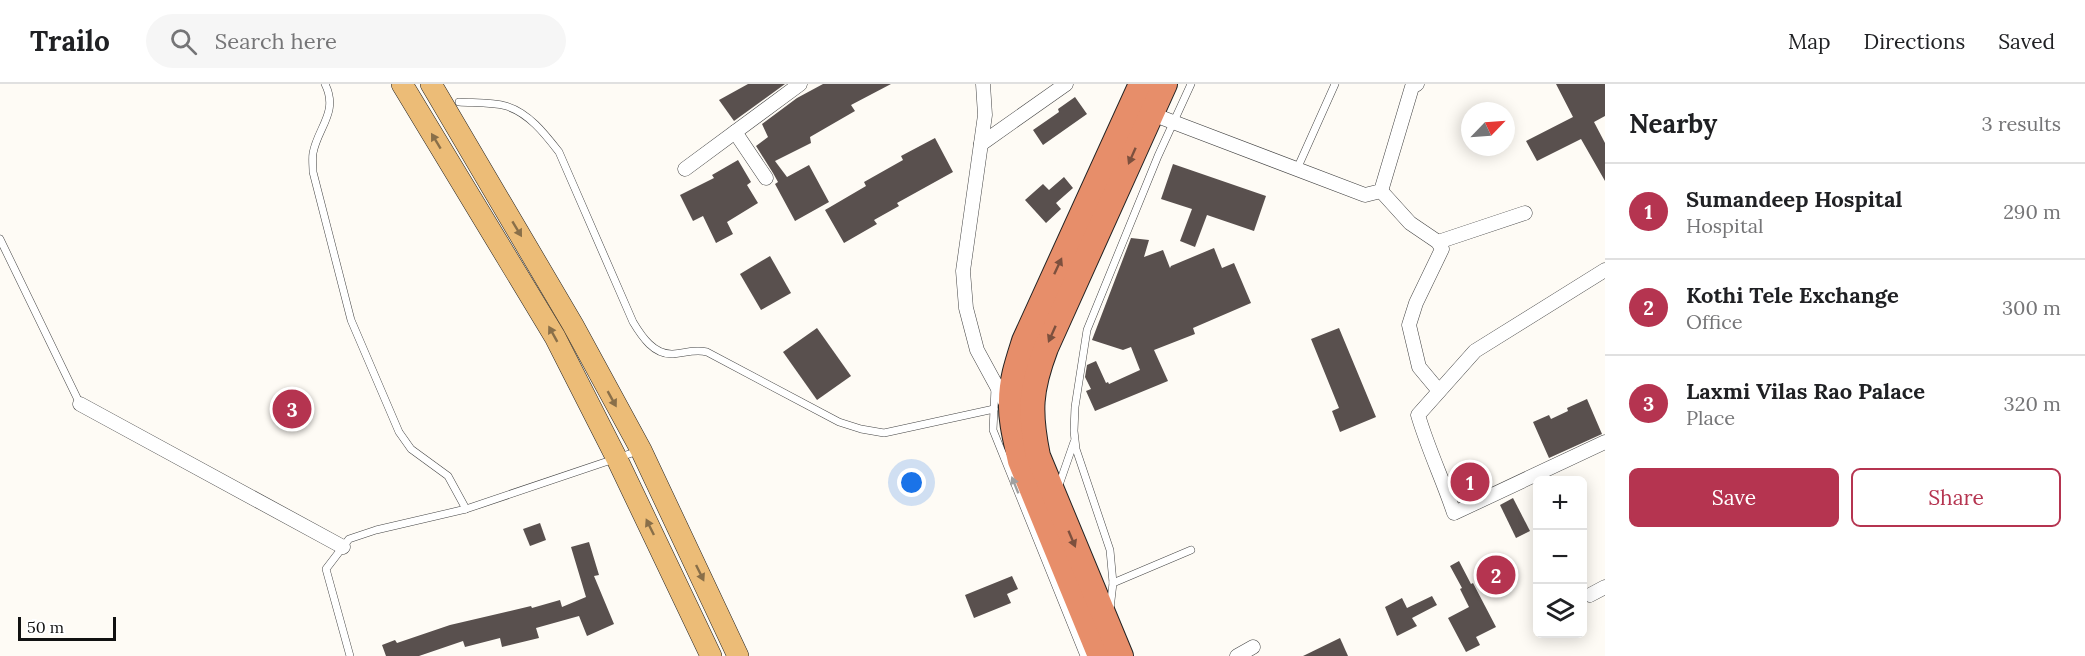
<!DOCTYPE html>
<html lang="en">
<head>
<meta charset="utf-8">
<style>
	body { margin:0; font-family:Lora,serif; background:#f6f6f6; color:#202124 }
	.controls { position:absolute; right:18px; bottom:18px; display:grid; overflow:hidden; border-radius:9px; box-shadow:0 3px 15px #0003 }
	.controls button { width:54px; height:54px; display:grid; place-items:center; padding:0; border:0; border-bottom:2px solid #e0e0e0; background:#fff; color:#202124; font:30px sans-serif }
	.compass { position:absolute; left:1461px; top:18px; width:54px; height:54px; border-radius:50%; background:#fff; box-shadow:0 3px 15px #0003; rotate:65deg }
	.scale { position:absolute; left:18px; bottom:15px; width:98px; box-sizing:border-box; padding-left:6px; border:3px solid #111; border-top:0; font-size:16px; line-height:21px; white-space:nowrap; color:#111; -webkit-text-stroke:4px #fff; paint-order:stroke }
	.you { position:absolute; left:912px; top:399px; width:21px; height:21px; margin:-15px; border:4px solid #fff; border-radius:50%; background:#1a73e8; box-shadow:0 0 0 9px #1a73e833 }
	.badge { display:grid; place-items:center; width:39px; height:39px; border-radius:50%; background:#b53450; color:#fff; font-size:20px; font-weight:700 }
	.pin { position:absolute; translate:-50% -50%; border:3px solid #fff; box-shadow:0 2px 6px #0006 }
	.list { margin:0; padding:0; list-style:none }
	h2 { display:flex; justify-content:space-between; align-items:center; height:78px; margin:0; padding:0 24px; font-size:26px }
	h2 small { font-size:20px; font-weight:400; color:#757577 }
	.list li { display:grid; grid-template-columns:39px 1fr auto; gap:18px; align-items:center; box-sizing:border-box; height:96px; padding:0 24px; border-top:2px solid #e0e0e0 }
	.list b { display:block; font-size:22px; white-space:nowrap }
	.list p { margin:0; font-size:20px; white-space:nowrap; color:#757577 }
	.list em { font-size:20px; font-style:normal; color:#757577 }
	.actions { display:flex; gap:12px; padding:18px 24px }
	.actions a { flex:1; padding:14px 0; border:2px solid #b53450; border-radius:9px; text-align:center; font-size:21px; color:#b53450 }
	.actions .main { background:#b53450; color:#fff }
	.icon { flex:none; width:33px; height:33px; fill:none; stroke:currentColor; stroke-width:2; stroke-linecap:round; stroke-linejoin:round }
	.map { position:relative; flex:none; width:1605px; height:572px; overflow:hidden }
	header { display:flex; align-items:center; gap:36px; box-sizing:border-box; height:84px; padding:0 30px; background:#fff; border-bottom:2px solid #e0e0e0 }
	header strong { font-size:28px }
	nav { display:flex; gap:33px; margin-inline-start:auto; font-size:21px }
	.search { width:420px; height:54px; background:#f6f6f6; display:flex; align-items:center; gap:15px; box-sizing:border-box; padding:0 21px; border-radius:33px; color:#757577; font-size:22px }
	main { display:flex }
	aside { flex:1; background:#fff }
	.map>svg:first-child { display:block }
	.building { fill:#59504e }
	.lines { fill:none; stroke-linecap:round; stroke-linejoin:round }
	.lane-casing { stroke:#444; stroke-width:8 }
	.street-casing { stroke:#444; stroke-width:15 }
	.primary-casing { stroke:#222; stroke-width:22 }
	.highway-casing { stroke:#222; stroke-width:26 }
	.lane { stroke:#fff; stroke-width:7 }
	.street { stroke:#fff; stroke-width:14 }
	.primary { stroke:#ecbc77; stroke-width:21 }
	.highway { stroke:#e78e6a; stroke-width:24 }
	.oneway { fill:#896f49 }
	.oneway2 { fill:#7c503e }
	.oneway3 { fill:#a0a0a0 }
</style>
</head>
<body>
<header>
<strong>Trailo</strong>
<div class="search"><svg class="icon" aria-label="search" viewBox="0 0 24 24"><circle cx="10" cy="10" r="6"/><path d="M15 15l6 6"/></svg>Search here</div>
<nav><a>Map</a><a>Directions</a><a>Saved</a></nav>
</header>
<main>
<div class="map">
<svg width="1605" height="572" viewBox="0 0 1605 572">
	<rect width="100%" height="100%" fill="#fefbf5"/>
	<g class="building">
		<path d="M748 0H785L734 37 719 16Z"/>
		<path d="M823 0H891L851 21 855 27 810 53 811 59 775 77 787 93 809 81 829 118 795 137 775 100 778 98 773 89 756 62 768 53 762 40 797 14Z"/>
		<path d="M1556 0H1605V32L1594 38 1605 59V97L1581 55 1537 77 1526 57 1573 33Z"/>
		<path d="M1075 13 1087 30 1043 61 1033 46 1059 28 1058 25Z"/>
		<path d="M935 54 953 88 897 119 899 122 874 136 877 140 844 159 825 126 866 102 864 98 903 76 901 72Z"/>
		<path d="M738 76 751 98 747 101 758 119 727 138 733 150 716 159 703 132 693 137 680 111 714 94 712 91Z"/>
		<path d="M1173 80 1266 112 1254 147 1207 131 1195 163 1180 157 1192 125 1161 115Z"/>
		<path d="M1064 93 1073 104 1056 119 1061 125 1046 139 1025 116 1043 100 1049 106Z"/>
		<path d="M1131 154 1149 156 1144 173 1163 166 1170 184 1171 182 1214 164 1222 184 1234 179 1251 219 1193 244 1195 250 1154 266 1168 297 1095 327 1086 307 1091 305 1085 293 1087 281 1096 277 1106 299 1108 298 1109 300 1140 286 1131 263 1123 266 1092 256Z"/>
		<path d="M770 172 791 209 761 226 740 190Z"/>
		<path d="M817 244 851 292 817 316 783 268Z"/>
		<path d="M1339 244 1376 333 1340 348 1332 327 1339 324 1311 255Z"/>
		<path d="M1587 315 1602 350 1549 374 1533 338 1549 331 1551 335 1568 327 1567 324Z"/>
		<path d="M1482 383 1491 402 1459 417 1452 396Z"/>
		<path d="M1513 414 1530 447 1516 454 1500 421Z"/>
		<path d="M540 439 546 456 530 462 523 445Z"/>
		<path d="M589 458 599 491 594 492 614 540 587 552 579 532 536 544 539 554 502 563 500 554 465 563 463 557 419 572H386L382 561 395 556 397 559 450 541 531 522 532 524 560 516 562 523 586 513 571 463Z"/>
		<path d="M1459 477 1471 500 1473 499 1496 543 1476 553 1480 561 1466 568 1448 534 1469 523 1460 505 1462 504 1450 482Z"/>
		<path d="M1012 492 1018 505 1007 510 1011 519 974 534 965 511Z"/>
		<path d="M1432 512 1437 521 1412 534 1417 542 1397 552 1385 523 1402 514 1407 524Z"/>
		<path d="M1340 554 1348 572H1303Z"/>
	</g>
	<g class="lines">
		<defs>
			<g id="lane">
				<path d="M325 0C339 28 318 43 313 69 312 75 313 82 313 88L351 236 399 348 411 365 448 392 466 425"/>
				<path d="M459 18C474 19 492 18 506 22 529 29 545 50 559 68L633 238C642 253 654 271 673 270 686 269 694 265 707 268L839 338 861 345 884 349 994 325"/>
				<path d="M1297 85 1335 0"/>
				<path d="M0 155 80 320"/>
				<path d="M995 304 993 346 1084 572"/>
				<path d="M1058 404 1074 358"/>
				<path d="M1113 499 1191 466"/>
				<path d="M1110 525 1113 499 1110 466 1076 365 1074 347 1075 323 1087 246 1158 72 1191 0"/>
				<path d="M350 572 326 485 349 455 376 446 466 425 638 367"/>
			</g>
			<g id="street">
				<path d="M983 0 985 31 963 187 966 224 977 266 1008 323"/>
				<path d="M1152 30 1365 111 1381 107 1412 3 1417 0"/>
				<path d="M735 48 766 94"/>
				<path d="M981 60 1066 0"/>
				<path d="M685 85 800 0"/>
				<path d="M1381 107 1410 139 1438 158 1442 165 1416 219 1409 241 1419 283 1439 307"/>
				<path d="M1438 158 1525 129"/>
				<path d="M1605 186 1475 267 1418 331C1428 365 1443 396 1454 429L1605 358"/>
				<path d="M80 320 343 463"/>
				<path d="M1590 511 1605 503"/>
				<path d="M1237 572 1253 563"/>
			</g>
			<g id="primary">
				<path d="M402 0 555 253 617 375 711 572"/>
				<path d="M431 0 573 241 641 366 738 572"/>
			</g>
			<g id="highway">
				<path d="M1100 572 1020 377C1016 358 1010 336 1011 317 1011 296 1018 276 1024 257L1141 0"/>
				<path d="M1121 572 1038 372C1029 328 1030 306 1046 264L1165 0"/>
			</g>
		</defs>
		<use href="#lane" class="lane-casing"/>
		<use href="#street" class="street-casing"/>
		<use href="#primary" class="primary-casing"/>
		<use href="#highway" class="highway-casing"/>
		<use href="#lane" class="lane"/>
		<use href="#street" class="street"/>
		<use href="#primary" class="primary"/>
		<use href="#highway" class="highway"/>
	</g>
	<defs><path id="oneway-solid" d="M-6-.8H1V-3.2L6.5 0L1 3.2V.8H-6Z" transform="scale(1.5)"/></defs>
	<g class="oneway">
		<use href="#oneway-solid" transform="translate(436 57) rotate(-121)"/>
		<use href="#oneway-solid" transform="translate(517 145) rotate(59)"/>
		<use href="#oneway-solid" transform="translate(553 250) rotate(-119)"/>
		<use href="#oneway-solid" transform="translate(612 315) rotate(61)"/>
		<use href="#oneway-solid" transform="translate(650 443) rotate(-116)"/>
		<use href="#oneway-solid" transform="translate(700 489) rotate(64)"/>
	</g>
	<g class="oneway2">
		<use href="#oneway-solid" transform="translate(1132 72) rotate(114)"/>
		<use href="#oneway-solid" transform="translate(1058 182) rotate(-65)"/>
		<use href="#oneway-solid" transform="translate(1052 250) rotate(114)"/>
		<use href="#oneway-solid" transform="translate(1072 455) rotate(67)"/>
	</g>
	<use class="oneway3" href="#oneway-solid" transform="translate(1015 401) rotate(-112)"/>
</svg>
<div class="controls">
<button>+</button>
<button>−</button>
<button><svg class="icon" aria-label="layers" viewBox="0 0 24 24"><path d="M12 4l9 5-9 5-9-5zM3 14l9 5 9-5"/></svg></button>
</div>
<svg class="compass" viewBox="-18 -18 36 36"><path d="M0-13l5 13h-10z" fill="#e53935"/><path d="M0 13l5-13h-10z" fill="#757577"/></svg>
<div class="scale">50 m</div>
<div class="you"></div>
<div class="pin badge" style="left:1470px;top:398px">1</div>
<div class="pin badge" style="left:1496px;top:491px">2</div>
<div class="pin badge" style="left:292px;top:325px">3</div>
</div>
<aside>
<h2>Nearby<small>3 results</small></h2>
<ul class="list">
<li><span class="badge">1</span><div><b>Sumandeep Hospital</b><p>Hospital</p></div><em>290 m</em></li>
<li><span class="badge">2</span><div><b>Kothi Tele Exchange</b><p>Office</p></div><em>300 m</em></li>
<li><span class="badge">3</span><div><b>Laxmi Vilas Rao Palace</b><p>Place</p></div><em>320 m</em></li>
</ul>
<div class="actions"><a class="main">Save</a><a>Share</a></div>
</aside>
</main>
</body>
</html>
